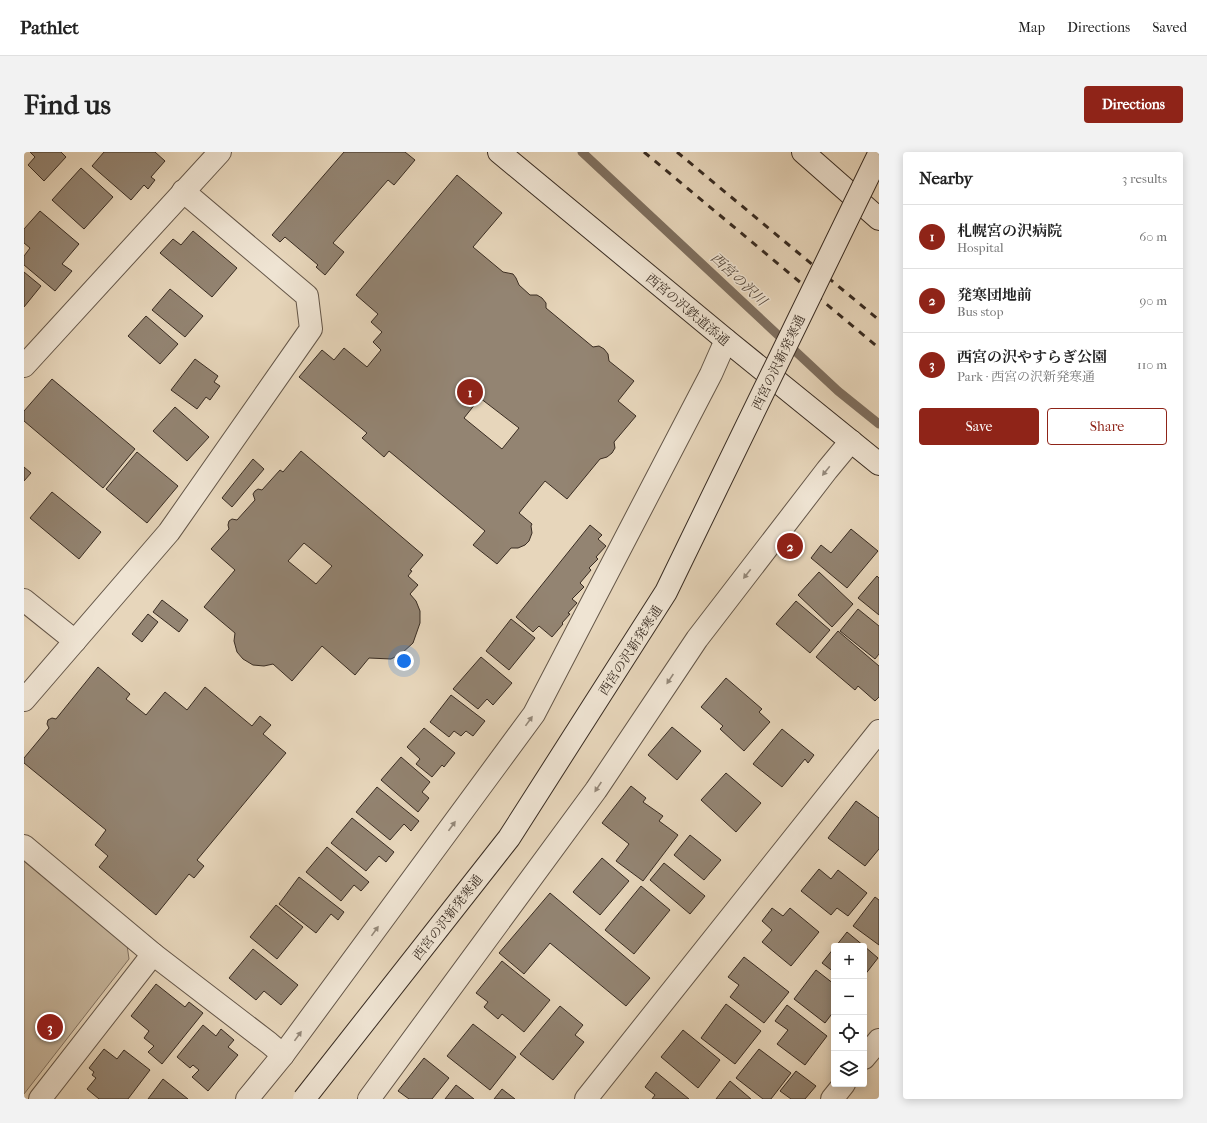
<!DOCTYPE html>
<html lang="en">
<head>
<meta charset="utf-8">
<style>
	body { margin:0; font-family:"IM FELL French Canon","Noto Serif JP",serif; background:#f2f2f2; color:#222 }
	.controls { position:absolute; right:12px; bottom:12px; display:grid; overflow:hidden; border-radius:4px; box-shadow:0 2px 10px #0003 }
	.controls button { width:36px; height:36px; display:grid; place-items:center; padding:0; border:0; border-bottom:1px solid #e0e0e0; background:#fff; color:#222; font:20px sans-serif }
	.you { position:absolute; left:380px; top:509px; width:14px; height:14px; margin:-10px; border:3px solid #fff; border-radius:50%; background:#1a73e8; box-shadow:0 0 0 6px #1a73e833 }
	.badge { display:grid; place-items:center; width:26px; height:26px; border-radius:50%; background:#8f2418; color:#fff; font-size:13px; font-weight:700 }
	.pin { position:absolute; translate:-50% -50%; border:2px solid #fff; box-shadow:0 1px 4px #0006 }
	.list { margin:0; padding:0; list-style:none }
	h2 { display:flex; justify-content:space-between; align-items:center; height:52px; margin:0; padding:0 16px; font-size:17px }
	h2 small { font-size:13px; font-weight:400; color:#767676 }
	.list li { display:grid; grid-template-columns:26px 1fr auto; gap:12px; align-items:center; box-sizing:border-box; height:64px; padding:0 16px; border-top:1px solid #e0e0e0 }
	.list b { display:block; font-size:15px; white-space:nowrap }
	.list p { margin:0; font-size:13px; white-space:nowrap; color:#767676 }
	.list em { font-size:13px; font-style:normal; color:#767676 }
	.actions { display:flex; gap:8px; padding:12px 16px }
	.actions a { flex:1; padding:9px 0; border:1px solid #8f2418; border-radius:4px; text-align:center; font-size:14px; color:#8f2418 }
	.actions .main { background:#8f2418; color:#fff }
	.icon { flex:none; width:22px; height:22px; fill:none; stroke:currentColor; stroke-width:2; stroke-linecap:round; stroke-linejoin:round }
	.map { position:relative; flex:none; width:855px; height:947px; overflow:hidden; border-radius:4px }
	header { display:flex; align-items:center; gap:24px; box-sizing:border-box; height:56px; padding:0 20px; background:#fff; border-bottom:1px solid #e0e0e0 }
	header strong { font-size:19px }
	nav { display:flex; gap:22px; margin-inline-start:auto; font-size:14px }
	.intro { display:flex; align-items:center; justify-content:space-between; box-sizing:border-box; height:96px; padding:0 24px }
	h1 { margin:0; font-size:28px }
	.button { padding:10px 18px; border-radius:4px; background:#8f2418; color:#fff; font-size:14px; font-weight:700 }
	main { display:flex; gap:24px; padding:0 24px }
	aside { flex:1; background:#fff; border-radius:4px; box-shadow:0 2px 10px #0003 }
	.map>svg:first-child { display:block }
	.green { fill:#c9b9a1; stroke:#817262 }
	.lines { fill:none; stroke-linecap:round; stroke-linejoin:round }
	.stream { stroke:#7e6f5f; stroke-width:9 }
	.building { fill:#938472; stroke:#392c22; fill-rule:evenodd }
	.street-casing { stroke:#645648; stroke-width:24 }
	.secondary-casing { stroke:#392c22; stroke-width:24 }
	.street { stroke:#efe4d3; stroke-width:22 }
	.secondary { stroke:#efe4d3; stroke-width:22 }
	.rail { stroke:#392c22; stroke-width:3; stroke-dasharray:7 7; stroke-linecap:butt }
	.secondary-bridge-casing { stroke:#392c22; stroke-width:24; stroke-linecap:butt }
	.secondary-bridge { stroke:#efe4d3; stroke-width:22 }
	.oneway { fill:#94887a }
	.labels { text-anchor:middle; stroke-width:3; stroke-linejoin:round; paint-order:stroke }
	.street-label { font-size:13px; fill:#392c22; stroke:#efe4d3 }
	.water-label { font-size:14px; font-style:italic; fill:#56483b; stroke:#efe4d3 }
</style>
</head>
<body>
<header>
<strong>Pathlet</strong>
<nav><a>Map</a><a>Directions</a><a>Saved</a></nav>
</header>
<div class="intro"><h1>Find us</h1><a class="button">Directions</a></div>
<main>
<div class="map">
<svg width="855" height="947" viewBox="0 0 855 947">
	<rect width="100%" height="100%" fill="#e7d6bb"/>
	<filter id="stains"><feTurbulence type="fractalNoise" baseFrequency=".005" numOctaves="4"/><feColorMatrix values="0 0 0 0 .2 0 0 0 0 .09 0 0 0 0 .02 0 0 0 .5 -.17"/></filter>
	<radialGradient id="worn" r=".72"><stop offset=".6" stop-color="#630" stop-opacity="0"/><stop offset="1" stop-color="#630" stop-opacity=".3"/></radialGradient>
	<path class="green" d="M0 709 103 793 105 807 0 942Z"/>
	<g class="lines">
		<path class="stream" d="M558 0 814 239 855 272"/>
	</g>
	<g class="building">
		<path d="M6 0H37L42 5 20 29 4 13 11 5Z"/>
		<path d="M80 0H131L141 9 127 25 131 28 124 37 120 33 107 48 68 14Z"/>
		<path d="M320 0H381L391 8 370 33 364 28 309 91 320 100 301 123 292 115 294 113 261 85 256 90 248 83Z"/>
		<path d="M57 16 89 45 60 77 28 48Z"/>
		<path d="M433 23 478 61 449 95 479 120 489 122 492 126 495 133 506 143H513L518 146 522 151V156L569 195 575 194 580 197 584 202 585 209 610 229 594 249 612 264 590 290 591 296 588 301 583 305 576 307 543 347 521 329 495 361 508 372 507 374 508 381 505 389 501 393 494 396H487L473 412 449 393 461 379 365 299 360 305 338 286 343 281 275 225 298 198 310 208 320 196 343 215 357 198 349 190 358 180 347 170 354 162 332 143ZM456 246 495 276 478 297 440 266Z"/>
		<path d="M16 59 55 92 38 112 48 119 31 139 0 113V104L6 96 0 91V77Z"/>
		<path d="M169 79 213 116 188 145 136 101 149 87 157 93Z"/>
		<path d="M0 120 17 134 0 155Z"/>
		<path d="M146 137 179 164 161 185 128 158Z"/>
		<path d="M122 164 154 192 136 212 104 184Z"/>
		<path d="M171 207 194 224 190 230 196 234 186 248 182 245 173 257 147 238Z"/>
		<path d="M28 227 111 297 79 336 0 269V259Z"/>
		<path d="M151 255 185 285 163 309 129 279Z"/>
		<path d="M277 299 399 403 386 418 388 419 384 424 394 433 386 442 392 449 396 459V471L389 491 377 502 367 507 345 506 331 523 298 494 268 529 249 512 240 514 229 513 219 507 213 500 210 489 211 481 180 455 211 418 187 397 205 377 204 373 205 369 208 367 213 368 231 348 229 342 231 339 234 337 238 338 256 318 259 320ZM280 391 308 414 292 432 264 409Z"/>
		<path d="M113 300 154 334 123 371 82 337Z"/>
		<path d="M229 307 240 317 208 355 198 346Z"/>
		<path d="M0 315 7 321 0 329Z"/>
		<path d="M28 340 77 380 55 407 6 366Z"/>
		<path d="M566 373 578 383 574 387 582 394 572 405 574 407 565 416 567 418 556 431 560 435 548 447 553 451 544 461 546 462 538 471 539 472 528 485 515 474 509 480 492 465Z"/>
		<path d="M827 377 854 399 823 436 787 406 797 393 807 401Z"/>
		<path d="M795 420 829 452 808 475 774 443Z"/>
		<path d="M853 424 855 426V463L834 446Z"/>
		<path d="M138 448 164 468 155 480 129 460Z"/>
		<path d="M772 449 806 478 786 501 752 472Z"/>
		<path d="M834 457 855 474V502L851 507 816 479Z"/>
		<path d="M124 462 134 470 118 490 108 482Z"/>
		<path d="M487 467 511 486 485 518 462 499Z"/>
		<path d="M814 479 855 514V545L851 549 834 534 831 538 792 505Z"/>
		<path d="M457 505 488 531 469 553 463 547 454 557 429 537Z"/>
		<path d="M74 515 106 542 102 547 122 563 141 540 163 558 181 535 228 574 236 564 247 573 239 582 262 601 173 708 180 714 170 726 165 722 132 763 75 715 84 704 71 693 82 678 0 611V606L25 576 23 572 24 568 28 566 32 567Z"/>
		<path d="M702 526 738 557 735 560 746 570 720 599 696 577 699 574 677 555Z"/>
		<path d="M427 543 461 569 449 584 442 579 437 584 430 579 425 585 406 570Z"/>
		<path d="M648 575 677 599 653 628 624 603Z"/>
		<path d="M400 576 431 601 420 615 418 613 408 625 392 612 396 607 383 595Z"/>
		<path d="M758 577 790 603 784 611 781 607 758 635 729 612Z"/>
		<path d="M377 605 406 630 398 640 405 646 394 660 357 628Z"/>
		<path d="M702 621 737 651 712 680 677 648Z"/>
		<path d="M607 634 622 646 619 650 639 664 635 669 654 683 619 729 592 709 605 692 578 671Z"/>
		<path d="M353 635 395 669 387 679 380 672 366 688 332 660Z"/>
		<path d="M832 649 855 666V697L841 714 804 686Z"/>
		<path d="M328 666 370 700 362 710 355 704 342 719 307 691Z"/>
		<path d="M666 683 697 708 680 728 650 703Z"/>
		<path d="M303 695 345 730 337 739 330 733 317 749 282 720Z"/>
		<path d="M578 706 605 729 576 763 549 740Z"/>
		<path d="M640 711 681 744 666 762 626 728Z"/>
		<path d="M795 717 807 727 814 718 843 741 824 764 813 756 807 763 777 739Z"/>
		<path d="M275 725 320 760 314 768 307 762 292 781 255 752Z"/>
		<path d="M617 734 646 758 610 802 581 778Z"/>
		<path d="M526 741 626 826 602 854 526 791 500 822 475 801Z"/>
		<path d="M851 745 855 748V793L829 774Z"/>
		<path d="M252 753 279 775 253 807 226 785Z"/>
		<path d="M748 756 759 764 766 756 795 780 767 814 738 790 748 778 738 769Z"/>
		<path d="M823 780 840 794H812Z"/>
		<path d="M840 794 854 806 840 824Z"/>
		<path d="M810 796V820L798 811Z"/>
		<path d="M229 797 274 833 257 853 240 839 232 848 205 826Z"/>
		<path d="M720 805 765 840 740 871 706 845 715 833 704 825Z"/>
		<path d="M478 809 526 848 500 880 478 862 474 867 460 855 464 850 452 841Z"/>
		<path d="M792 818 810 832V859L801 871 770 847Z"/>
		<path d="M132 832 161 855 165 850 179 861 138 912 124 900 130 894 120 886 125 879 107 864Z"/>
		<path d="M702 852 737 879 711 912 677 886Z"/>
		<path d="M763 853 803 884 781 913 753 892 764 878 751 869Z"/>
		<path d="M536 854 559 873 551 883 560 890 529 928 496 902Z"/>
		<path d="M449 872 492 905 466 938 423 904Z"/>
		<path d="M179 873 192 884 197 877 210 888 204 895 214 903 184 939 168 925 175 918 169 913 166 916 153 905Z"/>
		<path d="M659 878 696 908 674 936 637 905Z"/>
		<path d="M80 897 93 907 100 898 126 918 104 947H75L63 937 72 926 68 923 70 920 65 916Z"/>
		<path d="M735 897 767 921 747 947H739L712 926Z"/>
		<path d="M400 906 425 926 408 947H385L374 939Z"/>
		<path d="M772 919 792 934 781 947H767L756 939Z"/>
		<path d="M632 920 665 947H628L631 943 621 935Z"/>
		<path d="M139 927 164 947H124Z"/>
		<path d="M706 929 727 947H692Z"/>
		<path d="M432 933 450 947H421Z"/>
		<path d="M478 937 491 947H470Z"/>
	</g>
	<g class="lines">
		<defs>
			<g id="street">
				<path d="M0 214 196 0"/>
				<path d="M0 448 51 489"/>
				<path d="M0 548 145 380 287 177 283 144 159 39"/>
				<path d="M0 694 129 802 245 891 259 903"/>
				<path d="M840 906 855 888"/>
				<path d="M16 947 129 802"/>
				<path d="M223 947 259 903 510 562 687 222 702 188"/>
				<path d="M345 947 572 638 673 487 803 318 827 289"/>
				<path d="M562 947 855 579"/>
				<path d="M808 947 820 932"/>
			</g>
			<g id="secondary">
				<path d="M475 0 702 188 855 312"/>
				<path d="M779 0 855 67"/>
			</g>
		</defs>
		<use href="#street" class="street-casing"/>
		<use href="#secondary" class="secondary-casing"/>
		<use href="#street" class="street"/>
		<use href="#secondary" class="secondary"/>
		<g class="rail">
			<path d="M620 0 855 196"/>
			<path d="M653 0 855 168"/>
		</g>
		<defs>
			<path id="secondary-bridge" d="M280 947 485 686 642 440 855 2"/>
		</defs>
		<use href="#secondary-bridge" class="secondary-bridge-casing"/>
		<use href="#secondary-bridge" class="secondary-bridge"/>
	</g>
	<defs><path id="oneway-solid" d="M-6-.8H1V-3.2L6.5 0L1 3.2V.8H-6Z"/></defs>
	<g class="oneway">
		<use href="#oneway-solid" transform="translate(802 319) rotate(129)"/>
		<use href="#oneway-solid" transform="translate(723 422) rotate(128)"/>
		<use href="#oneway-solid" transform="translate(646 527) rotate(124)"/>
		<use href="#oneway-solid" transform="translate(505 569) rotate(-54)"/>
		<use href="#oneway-solid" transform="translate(574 635) rotate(124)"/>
		<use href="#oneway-solid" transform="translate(428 674) rotate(-54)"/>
		<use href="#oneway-solid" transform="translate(351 779) rotate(-54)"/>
		<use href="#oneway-solid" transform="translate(274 884) rotate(-54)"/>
	</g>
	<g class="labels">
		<g class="street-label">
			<text transform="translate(664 157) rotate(40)" y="5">西宮の沢鉄道添通</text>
			<text transform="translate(754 210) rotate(-64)" y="5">西宮の沢新発寒通</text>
			<text transform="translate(606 498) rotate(-57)" y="5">西宮の沢新発寒通</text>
			<text transform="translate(423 765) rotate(-52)" y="5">西宮の沢新発寒通</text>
		</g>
		<g class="water-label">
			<text transform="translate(715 127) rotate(43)" y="5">西宮の沢川</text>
		</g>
	</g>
	<rect width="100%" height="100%" filter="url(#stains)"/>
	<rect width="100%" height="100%" fill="url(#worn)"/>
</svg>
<div class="controls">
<button>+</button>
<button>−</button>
<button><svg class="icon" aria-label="locate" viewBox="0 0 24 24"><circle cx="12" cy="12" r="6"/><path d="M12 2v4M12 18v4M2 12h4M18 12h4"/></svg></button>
<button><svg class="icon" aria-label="layers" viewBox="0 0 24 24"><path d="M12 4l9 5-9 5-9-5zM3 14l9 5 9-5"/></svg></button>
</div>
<div class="you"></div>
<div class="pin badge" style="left:446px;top:240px">1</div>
<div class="pin badge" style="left:766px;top:394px">2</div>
<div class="pin badge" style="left:26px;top:875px">3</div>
</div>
<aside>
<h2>Nearby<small>3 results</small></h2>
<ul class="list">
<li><span class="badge">1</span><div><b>札幌宮の沢病院</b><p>Hospital</p></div><em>60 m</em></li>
<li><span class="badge">2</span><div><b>発寒団地前</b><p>Bus stop</p></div><em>90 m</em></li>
<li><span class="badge">3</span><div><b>西宮の沢やすらぎ公園</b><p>Park · 西宮の沢新発寒通</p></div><em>110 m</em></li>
</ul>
<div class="actions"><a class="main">Save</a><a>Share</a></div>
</aside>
</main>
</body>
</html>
